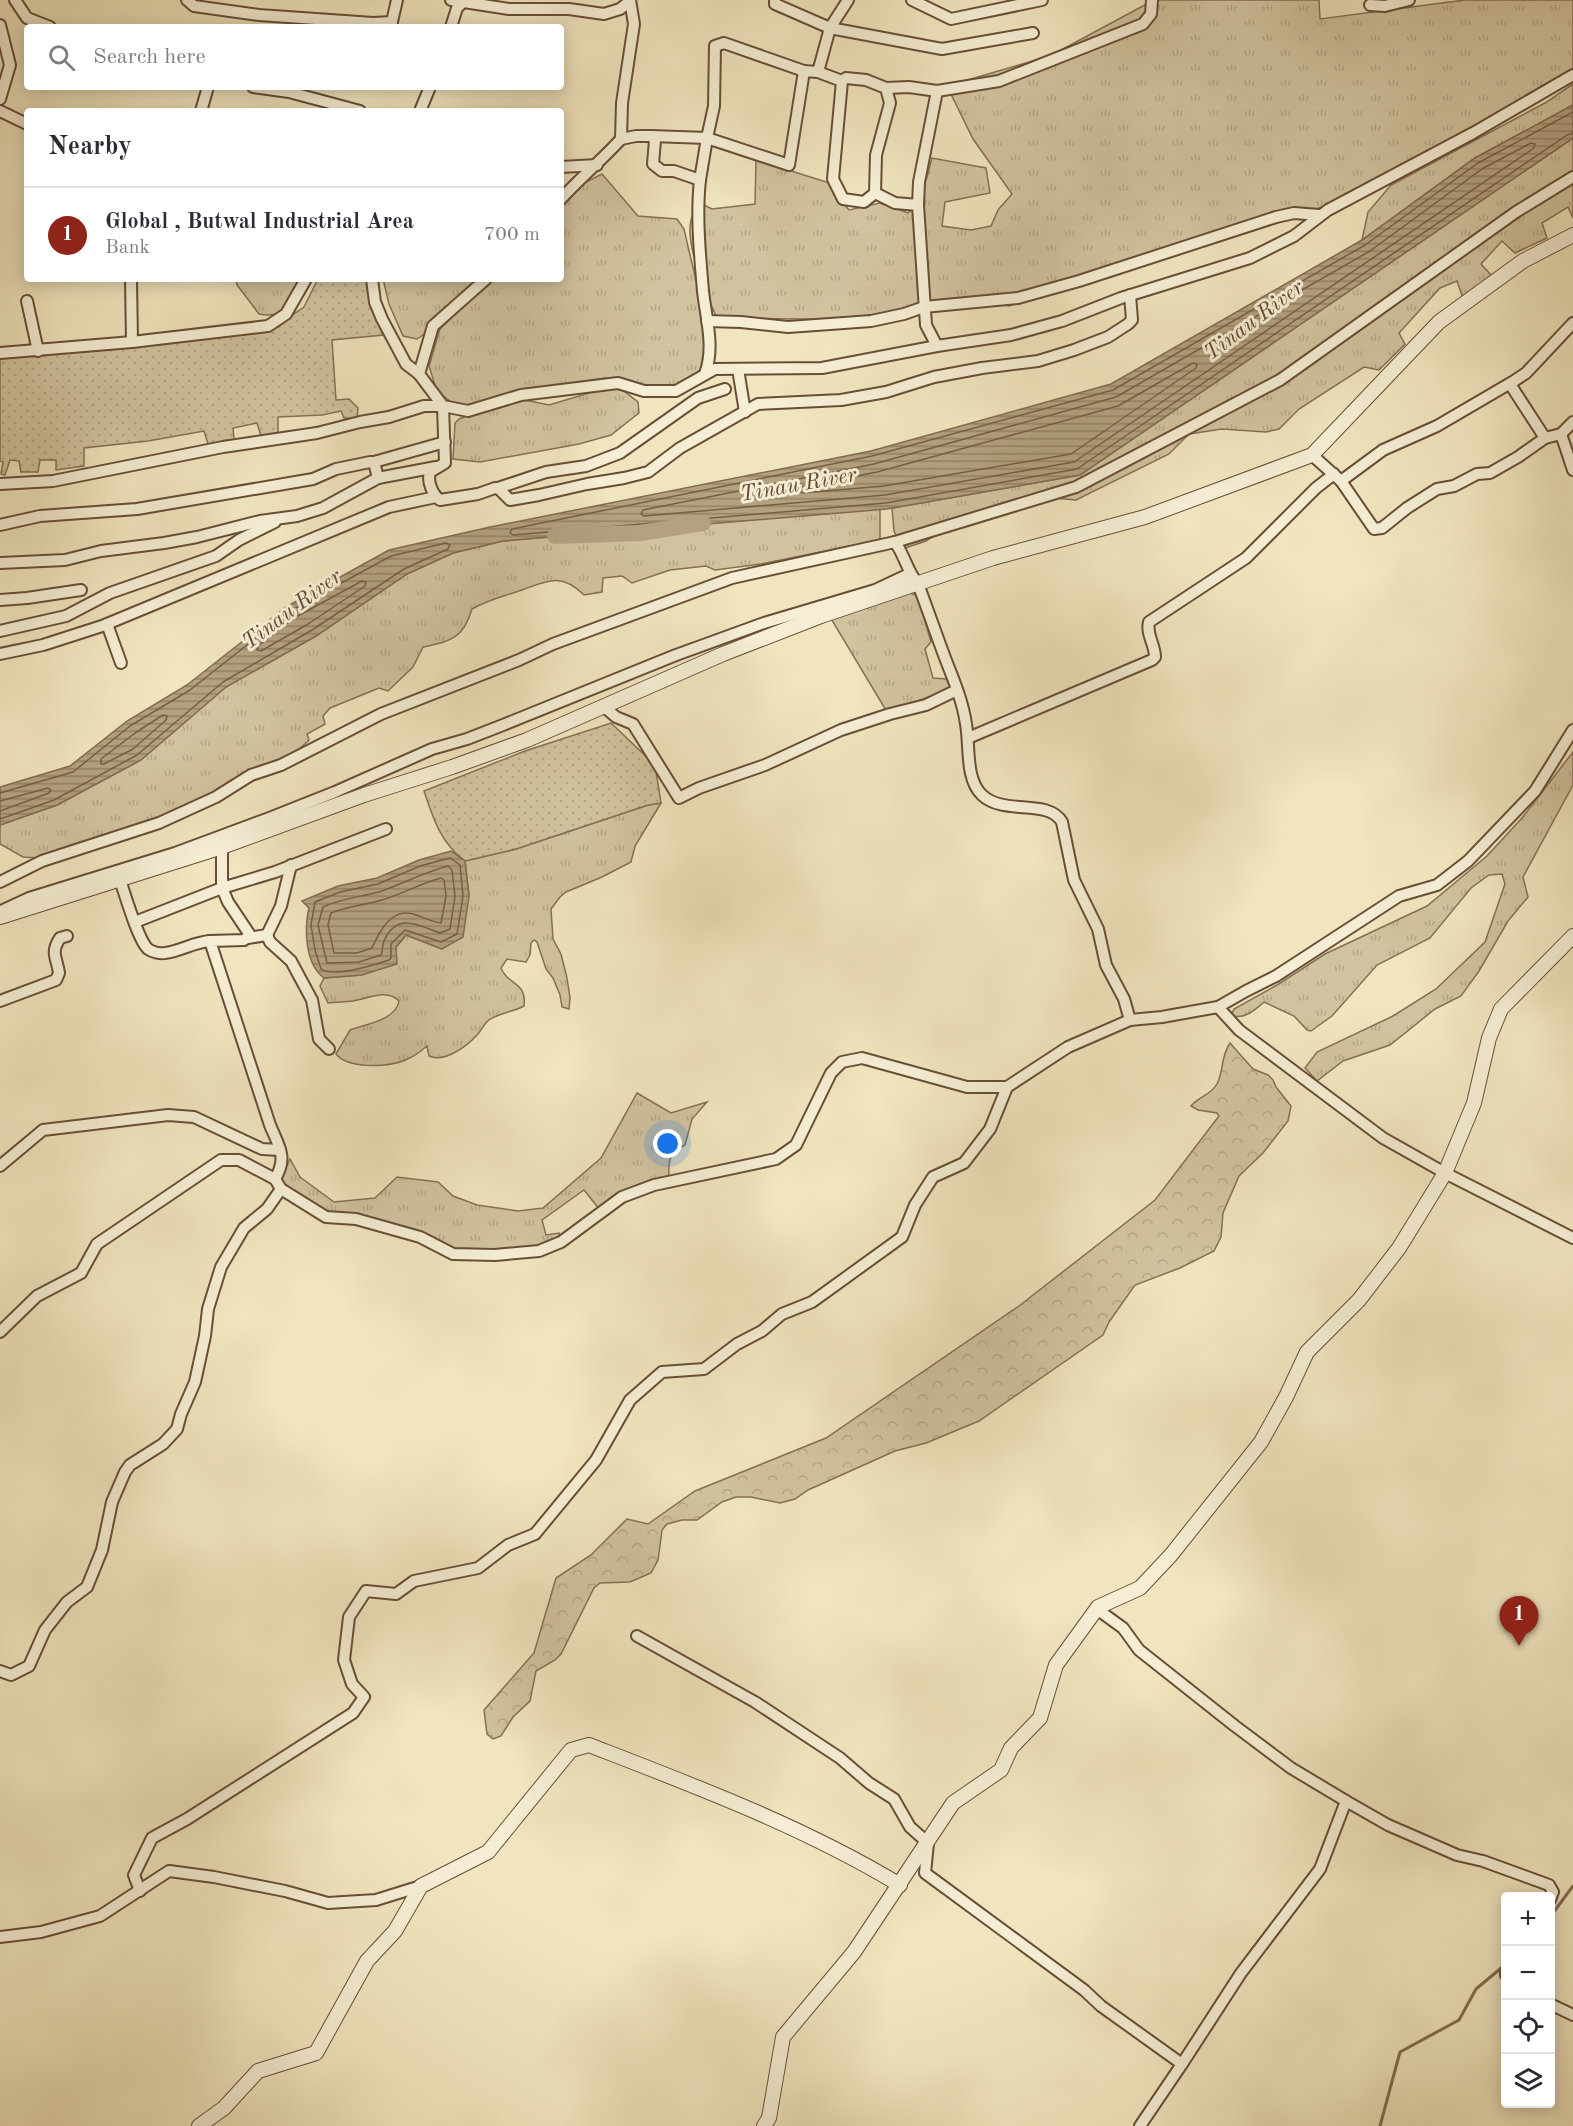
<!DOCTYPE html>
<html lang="en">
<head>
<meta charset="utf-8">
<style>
	body { margin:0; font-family:"Old Standard TT",serif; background:#f2f2f3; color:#2b2b33 }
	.controls { position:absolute; right:18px; bottom:18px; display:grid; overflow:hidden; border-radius:6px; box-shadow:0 3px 15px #0003 }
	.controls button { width:54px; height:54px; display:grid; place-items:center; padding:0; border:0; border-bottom:2px solid #e1e1e2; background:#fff; color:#2b2b33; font:30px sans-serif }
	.you { position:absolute; left:668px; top:1144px; width:21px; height:21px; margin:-15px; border:4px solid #fff; border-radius:50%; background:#1a73e8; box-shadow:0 0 0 9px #1a73e833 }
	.badge { display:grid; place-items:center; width:39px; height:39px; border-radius:50%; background:#8f2418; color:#fff; font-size:20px; font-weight:700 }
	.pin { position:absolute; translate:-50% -50px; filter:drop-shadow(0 2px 3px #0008) }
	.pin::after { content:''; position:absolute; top:32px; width:21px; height:18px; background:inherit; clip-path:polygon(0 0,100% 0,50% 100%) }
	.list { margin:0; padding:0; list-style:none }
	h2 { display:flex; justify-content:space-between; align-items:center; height:78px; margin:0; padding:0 24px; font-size:26px }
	h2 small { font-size:20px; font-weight:400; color:#7c7c81 }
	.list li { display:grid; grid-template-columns:39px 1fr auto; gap:18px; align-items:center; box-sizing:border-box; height:96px; padding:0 24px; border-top:2px solid #e1e1e2 }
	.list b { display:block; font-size:22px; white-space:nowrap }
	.list p { margin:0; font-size:20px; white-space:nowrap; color:#7c7c81 }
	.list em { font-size:20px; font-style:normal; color:#7c7c81 }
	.icon { flex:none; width:33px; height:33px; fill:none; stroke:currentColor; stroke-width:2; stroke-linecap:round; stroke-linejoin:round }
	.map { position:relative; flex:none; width:1573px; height:2126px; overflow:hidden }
	.search { position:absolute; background:#fff; box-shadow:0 3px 15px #0003; left:24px; top:24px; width:540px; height:66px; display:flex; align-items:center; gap:15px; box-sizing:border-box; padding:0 21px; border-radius:6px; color:#7c7c81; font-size:22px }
	.panel { position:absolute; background:#fff; box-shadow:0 3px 15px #0003; left:24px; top:108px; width:540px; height:174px; border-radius:6px }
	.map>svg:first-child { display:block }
	.grass { fill:url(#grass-tufts); stroke:#867054; stroke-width:1.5 }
	.forest { fill:url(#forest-crowns); stroke:#867054; stroke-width:1.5 }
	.park { fill:url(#park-dots); stroke:#867054; stroke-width:1.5 }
	.water { fill:url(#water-rules); stroke:#836c50; stroke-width:1.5 }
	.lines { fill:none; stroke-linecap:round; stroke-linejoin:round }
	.shore { stroke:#785e44; stroke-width:1.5 }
	.stream { stroke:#836c50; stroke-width:3 }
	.river { stroke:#b3a180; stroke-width:16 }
	.minor-casing { stroke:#694e36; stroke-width:14 }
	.tertiary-casing { stroke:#694e36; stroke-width:16 }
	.minor { stroke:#f5eed5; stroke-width:10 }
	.tertiary { stroke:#f5eed5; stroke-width:14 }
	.labels { text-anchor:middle; stroke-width:6; stroke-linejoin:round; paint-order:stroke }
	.water-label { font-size:22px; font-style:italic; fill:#664b33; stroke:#f5eed5 }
</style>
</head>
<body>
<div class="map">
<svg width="1573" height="2126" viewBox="0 0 1573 2126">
	<defs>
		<pattern id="grass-tufts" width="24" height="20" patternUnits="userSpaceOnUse" patternTransform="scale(1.5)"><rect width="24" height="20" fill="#d1c39f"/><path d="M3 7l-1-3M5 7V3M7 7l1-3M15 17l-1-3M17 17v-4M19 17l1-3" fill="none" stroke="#b4a788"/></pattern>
		<pattern id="forest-crowns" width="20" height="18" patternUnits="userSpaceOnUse" patternTransform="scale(1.5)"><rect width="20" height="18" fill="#d1c39f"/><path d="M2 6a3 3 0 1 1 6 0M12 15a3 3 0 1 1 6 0" fill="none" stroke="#b4a788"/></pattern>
		<pattern id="park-dots" width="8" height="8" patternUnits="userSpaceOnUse" patternTransform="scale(1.5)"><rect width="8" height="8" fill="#d1c39f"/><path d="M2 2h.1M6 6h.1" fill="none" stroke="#b4a788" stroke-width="1.8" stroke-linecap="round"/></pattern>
		<pattern id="water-rules" width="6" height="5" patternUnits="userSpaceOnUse" patternTransform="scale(1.5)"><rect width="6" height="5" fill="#b3a180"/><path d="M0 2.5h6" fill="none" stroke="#938267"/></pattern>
	</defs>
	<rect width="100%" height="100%" fill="#f0e5be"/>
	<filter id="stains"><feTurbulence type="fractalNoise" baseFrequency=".00333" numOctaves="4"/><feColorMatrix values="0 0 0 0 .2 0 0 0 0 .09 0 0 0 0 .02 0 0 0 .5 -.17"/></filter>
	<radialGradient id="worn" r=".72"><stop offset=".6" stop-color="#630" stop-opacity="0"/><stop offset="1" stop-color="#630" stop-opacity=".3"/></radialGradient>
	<g class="grass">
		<path d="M1154 0H1319L1320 19 1465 0H1573V77L1401 177 1290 219 1009 306 996 303 940 307 874 320 717 318C707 297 681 236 693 215 695 211 699 207 702 204L712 209 755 204 756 160 833 184 840 199 849 210 880 203 908 213 920 202 932 158 986 168 990 193 945 202 942 226 971 230 991 226 998 210 1012 194 973 139 947 86 1050 56Z"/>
		<path d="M1573 84V105L1475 158 1362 240 1368 212 1391 185 1545 103Z"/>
		<path d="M1573 138V218L1568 207 1542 223 1547 238 1515 253 1502 241 1481 264 1492 276 1463 298 1457 281 1440 288 1399 333 1405 344 1379 370 1364 367 1299 409 1279 429 1266 432 1222 429 1189 434 1169 454 1076 500 1042 497 966 516 926 541 902 549 894 531 892 508 1080 475Z"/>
		<path d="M602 174 638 216 677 219 684 229 702 306 711 327 704 368 674 387H656L605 378 531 389 459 407 437 392 429 366 440 329 491 279H561V206L582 184Z"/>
		<path d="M236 279H307C292 299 287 320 259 314L237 285Z"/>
		<path d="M383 279H482L439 324 417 339 403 336 389 304Z"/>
		<path d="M616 385 638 402 639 413 611 435 579 444 480 462 453 459 455 423 459 419 489 407 525 400 549 405Z"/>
		<path d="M880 509V540L761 564 715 570 706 566 670 570 632 583 622 576 603 578 602 592 584 595C559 570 544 583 516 592 498 598 490 599 472 609 463 639 451 641 423 647L413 667 388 691 379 688 330 708 323 716 325 724 307 734 309 740 290 758 276 760 217 789 218 794 159 821 80 842 38 858 23 857 0 844V825L57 805 141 760 226 687 316 636 407 574 453 553 503 541Z"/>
		<path d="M908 592 918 596 931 642 925 649 933 678 947 679 951 689 887 712 830 617Z"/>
		<path d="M1573 752V785L1523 877 1528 897 1508 921 1479 971 1461 996 1435 1009 1390 1045 1343 1061 1317 1081 1305 1068 1317 1052 1393 1016 1436 989 1485 942 1505 884 1502 874 1489 875 1471 888 1430 938 1377 965 1332 1016 1311 1031 1307 1030 1294 1016 1264 1002C1256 1009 1245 1019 1234 1016L1232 1013 1234 1009 1277 985 1325 954 1427 906 1487 856 1522 818Z"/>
		<path d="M661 803 635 846 631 862 602 877 566 892 560 897 551 909 553 939 561 954 567 978 570 998 569 1009 562 1007 560 995 553 978 546 969 537 942 534 940 531 943 530 955 526 962 507 959 501 968C508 986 527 981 524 1006 513 1012 499 1013 489 1020 484 1023 482 1030 477 1035 467 1046 445 1063 429 1056L427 1046C420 1052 412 1058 403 1061 386 1067 348 1069 336 1054L350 1030C366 1024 396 1020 399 1001 387 988 367 999 353 1001 345 1002 336 1002 328 1003L320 986 324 978 362 975 396 947 406 935 442 949 469 896 465 861 516 849 648 805Z"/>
		<path d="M637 1093 671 1113 707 1102 692 1119 685 1145C669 1153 668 1161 669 1178L600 1210 584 1190 542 1220 546 1235 559 1233V1240L538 1248 464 1252 447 1248 414 1230 328 1215 286 1190 280 1181 290 1159 300 1177 334 1202 375 1198 397 1177 438 1182 453 1196 477 1205 518 1211 543 1208 601 1158Z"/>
	</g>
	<path class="forest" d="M1230 1043 1253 1069 1268 1075 1273 1080 1276 1087 1291 1106 1288 1121 1263 1153 1239 1176 1223 1213 1221 1237 1214 1251 1180 1268 1135 1285 1109 1322 1103 1335 979 1421 926 1443 895 1451 808 1490 795 1499 780 1503 751 1497H736L722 1502 697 1520H682L667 1524 662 1530 658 1560 651 1573 630 1582 600 1583 594 1588 561 1654 555 1660 536 1671 530 1701 513 1717 501 1736 493 1739 487 1734 484 1710 534 1653 556 1578 591 1555 627 1519 648 1524 695 1491 826 1438 1019 1306 1155 1200 1219 1116 1217 1113 1198 1110 1191 1106C1198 1097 1211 1095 1217 1084 1224 1071 1220 1058 1230 1043Z"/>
	<g class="park">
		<path d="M318 279H377L378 296 394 334 332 340 336 400 349 399 358 408 357 419 344 418 341 411 322 415 278 417V433L261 436 257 423 233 428 234 440 209 447 204 431 148 441 84 448V466L56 470V460H40L38 472H21L19 461 10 460 5 475 1 474 3 462 0 461V359L269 331 304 307Z"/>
		<path d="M611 723 655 765 661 803 648 805 516 849 465 861C441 844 433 818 424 791L525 751Z"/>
	</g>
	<g class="water">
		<path d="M1573 105V138L1080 475 887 509 503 541 453 553 407 574 316 636 226 687 141 760 57 805 0 825V787L70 766 127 721 187 685 286 607 389 550 490 527 871 451 1111 384 1362 240 1475 158Z"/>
		<path d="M451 851 465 861 469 896 463 937 442 949 406 935 396 947 397 964 362 975 324 978C305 964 304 929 309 908L302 901 338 886 377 878 419 860Z"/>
	</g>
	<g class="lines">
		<g class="shore">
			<path d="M1573 112 1478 163 1365 245 1113 390 872 456 512 529 510 533 513 535 886 503 1077 469 1567 135 1573 133"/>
			<path d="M1531 143 1535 144 1534 148 1074 462 885 495 644 516 641 514 643 510 874 464 1116 397 1370 251 1482 169Z"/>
			<path d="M1193 363 1197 364 1196 368 1071 454 884 486 802 493 799 491 801 487 877 472 1118 406Z"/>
			<path d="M362 581 366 582 365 586 308 624 261 651 257 650 258 646 294 618Z"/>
			<path d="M163 715 167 716 166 720 133 749 104 764H101V759L135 733Z"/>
			<path d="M0 793 73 772 130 726 190 690 290 611 391 556 446 543 450 545 448 549 404 569 312 630 223 682 137 755 54 800 0 819"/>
			<path d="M0 801 48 788 51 790 49 793 0 811"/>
			<path d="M450 858 460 865 463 896 457 934 441 942 405 930 391 944V958L389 960C374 965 334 978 321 969L315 950 311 925 315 902 340 892 378 884 420 866Z"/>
			<path d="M448 866 452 870 455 896 450 929 440 933C418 925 397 912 384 941 382 946 383 951 381 955L359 962 327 963 318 925 323 907C342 898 362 897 382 891 404 883 425 872 448 866Z"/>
			<path d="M441 878 444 880 446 896 441 923C432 922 423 917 413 914 391 908 379 932 372 948L357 953H334L328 925 331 913C348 906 365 905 382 900 403 894 421 883 441 878Z"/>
		</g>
		<g class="stream">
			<path d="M1550 1917 1573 1886"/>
			<path d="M1380 2126 1400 2052 1459 2020 1476 1989 1506 1964"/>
		</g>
		<path class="river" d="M555 536 640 533 703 523"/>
		<defs>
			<g id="minor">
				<path d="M15 0 27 18 50 27"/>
				<path d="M187 0 194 6 259 15 373 23 392 22"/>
				<path d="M451 0 509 9H569L604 14 620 9 630 1"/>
				<path d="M775 0V4L830 28 942 49 1033 33"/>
				<path d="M912 0 951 19 1042 0"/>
				<path d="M1370 5 1385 6 1409 0"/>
				<path d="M0 25 10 65 0 99"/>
				<path d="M391 26 397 0"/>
				<path d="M451 27 457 8 462 3"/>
				<path d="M842 81 833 179 843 199 864 202 875 193 876 155 890 103 886 88 866 80 846 78 842 81 818 72 830 28 848 0"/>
				<path d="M253 87 289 92 360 111"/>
				<path d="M886 88 909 87 937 91 999 81 1143 24 1151 14 1152 0"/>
				<path d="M0 111 27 124"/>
				<path d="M201 111 208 87"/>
				<path d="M420 111 430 87"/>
				<path d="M651 136 707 138 714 106 715 46 724 43 804 71"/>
				<path d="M621 139 636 136H651L655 140 653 164 662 171H674L700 180 707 138 789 165 804 71 818 72"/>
				<path d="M561 167 597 165"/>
				<path d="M700 180C696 216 700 255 703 291 706 319 715 347 705 374"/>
				<path d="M875 193 895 203 918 205 919 182 937 91"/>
				<path d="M561 199C580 178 602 160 621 139L622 103 634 24 630 0"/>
				<path d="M918 205 926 325 937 346"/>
				<path d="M131 279 132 342"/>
				<path d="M372 279 375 302 382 319 406 364 419 374"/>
				<path d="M486 279 433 326 419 374 443 406 445 463 430 472C427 481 432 494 440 500L478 494 495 488H498L510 500 539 495 587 484 624 478 648 472 680 448 758 404 841 400 886 392 934 377 982 368 1038 361 1074 350 1108 337 1128 324 1132 320 1130 295"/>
				<path d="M27 301 38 351"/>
				<path d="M707 321 741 322 788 327 844 323 871 321 904 314 924 307 1018 298 1079 281 1276 217 1294 213 1319 215"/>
				<path d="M0 353 132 342 268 326 286 314 306 279"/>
				<path d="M738 369 745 412"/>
				<path d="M1510 384 1545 438"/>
				<path d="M1561 434 1573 470"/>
				<path d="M1312 455 1341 481 1374 529 1382 528 1407 508 1437 489 1454 486 1477 474 1490 473 1518 457 1545 438 1561 434 1573 422"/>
				<path d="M374 462 445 442"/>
				<path d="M378 478 436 467"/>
				<path d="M1341 481 1383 450 1437 426 1514 381 1526 373 1573 323"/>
				<path d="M0 484 53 481 223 447 317 433 360 422 389 417 424 406H443L468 411 521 395 618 383 644 391H676L715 369 822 368 937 346 1011 335 1062 321 1121 298 1250 258 1294 236 1328 210 1473 133 1573 75"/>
				<path d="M498 488 546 472 586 466 620 453 698 398 725 389"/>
				<path d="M0 525 40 516 137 509 313 479 336 469 370 462H374L378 478 323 508 297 516 260 521 197 537 164 543 101 551 65 560 0 563"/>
				<path d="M895 542C905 556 907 571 918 584 928 610 937 637 947 663 955 683 963 703 966 724 970 746 965 779 982 795 1004 816 1048 798 1062 822L1074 880 1098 929 1106 965 1124 999 1130 1020"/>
				<path d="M0 600 27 598 81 590"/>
				<path d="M107 624 121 663"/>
				<path d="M0 631 66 616 110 593 216 556 239 540 275 522"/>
				<path d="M0 654 43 645 102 626 389 507 436 497"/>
				<path d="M603 706 616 717 633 724 679 798 699 788 765 765 841 730 890 714 926 705 957 690"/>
				<path d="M968 738 1152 660 1155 657C1155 645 1146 634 1149 622L1246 558 1316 488 1334 474"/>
				<path d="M222 847V888L228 902 250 935 244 940 210 941 270 1125C279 1147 288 1157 275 1179"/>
				<path d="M120 880C125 894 138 940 148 949 152 952 160 954 165 953 181 951 194 942 210 941"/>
				<path d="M0 882 42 861 159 823 216 797 251 775 281 765 381 714 519 660 553 644 732 578 895 542 1076 487 1280 380 1516 212 1573 177"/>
				<path d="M0 914 1 911 29 898 175 853 272 817 335 792 432 749 467 739 503 725 676 655 764 623 875 590 909 574"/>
				<path d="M135 922 222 888 275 872 386 829"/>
				<path d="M267 935 270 942 291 961 312 1000 319 1039 329 1049"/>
				<path d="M248 938 267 935 281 906 291 865"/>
				<path d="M0 1001 56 980 59 973C57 958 50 953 60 938L67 936"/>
				<path d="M1218 1007 1239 1030 1383 1138 1445 1173 1573 1238"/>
				<path d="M0 1166 43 1130 168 1115 194 1117 262 1149 280 1150"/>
				<path d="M0 1332 37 1296 81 1273 97 1244 221 1160H239L275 1179 281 1189 326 1217 356 1219 420 1237 453 1254 495 1255 539 1251 561 1242 622 1197 654 1185 776 1159 796 1145 831 1073 842 1062 862 1058 967 1087H1007"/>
				<path d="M1098 1607 1101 1612 1123 1628 1139 1650 1235 1726 1291 1768 1346 1801"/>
				<path d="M637 1636 755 1702 840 1758 869 1783 894 1799 910 1827 928 1843 925 1873 1084 1990 1101 2006 1182 2064 1241 1973 1320 1869 1346 1801 1388 1825 1457 1855 1483 1861 1549 1885 1553 1892 1550 1900"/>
				<path d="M0 1671 11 1675 29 1666 45 1630 67 1602 87 1587 102 1550 112 1502 125 1472 130 1465 163 1444 177 1429 181 1414 195 1382 205 1336 208 1309 221 1267 244 1228 267 1209 281 1189"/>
				<path d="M140 1891 134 1875 152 1838 187 1819 353 1713 364 1697 352 1684 344 1660 349 1617 366 1591 396 1594 414 1581 478 1568 508 1545 535 1534 596 1460 630 1400 662 1372 704 1369 737 1344 762 1331 782 1314 812 1302 902 1237 915 1205 933 1177 964 1163 990 1129 1007 1087 1068 1047 1130 1020 1162 1017 1218 1007 1246 991 1276 976 1399 896 1437 885 1468 861 1535 791 1573 730"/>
				<path d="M0 1937 41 1932 100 1916 169 1871 214 1877 285 1891 328 1903 376 1900 421 1886"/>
				<path d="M1506 1973V1975"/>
				<path d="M1550 2004 1573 2015"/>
				<path d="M1140 2126 1182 2064"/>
			</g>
			<g id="tertiary">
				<path d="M0 917 222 847 364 795 452 767 527 740 723 654 821 616 993 558 1145 517 1312 455 1439 322 1523 261 1573 235"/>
				<path d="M199 2126 224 2108 258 2071 316 2053 367 1961 395 1931 421 1886 488 1852 571 1750 589 1745C695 1786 802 1826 900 1885"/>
				<path d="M764 2126 769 2118 783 2037 854 1952 953 1803 1001 1770 1011 1748 1040 1718 1056 1665 1098 1607 1140 1588 1171 1555 1261 1442 1286 1397 1307 1352 1359 1300 1399 1248 1445 1173 1474 1103 1489 1038 1501 1009 1573 936"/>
			</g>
		</defs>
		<use href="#minor" class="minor-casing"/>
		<use href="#tertiary" class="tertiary-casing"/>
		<use href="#minor" class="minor"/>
		<use href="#tertiary" class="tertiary"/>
	</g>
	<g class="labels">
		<g class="water-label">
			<text transform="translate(1253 319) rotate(-37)" y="8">Tinau River</text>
			<text transform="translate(798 483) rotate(-10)" y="8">Tinau River</text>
			<text transform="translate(291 608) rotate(-37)" y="8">Tinau River</text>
		</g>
	</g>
	<rect width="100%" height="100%" filter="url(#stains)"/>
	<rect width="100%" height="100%" fill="url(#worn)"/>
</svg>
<div class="controls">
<button>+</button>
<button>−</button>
<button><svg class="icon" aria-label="locate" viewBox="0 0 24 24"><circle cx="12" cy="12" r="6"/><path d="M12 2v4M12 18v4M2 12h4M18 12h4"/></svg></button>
<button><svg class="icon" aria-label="layers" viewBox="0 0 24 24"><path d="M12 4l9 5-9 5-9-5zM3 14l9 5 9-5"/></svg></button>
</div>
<div class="you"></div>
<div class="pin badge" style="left:1519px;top:1646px">1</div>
<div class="search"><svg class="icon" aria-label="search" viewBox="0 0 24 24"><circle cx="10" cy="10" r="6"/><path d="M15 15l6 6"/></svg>Search here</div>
<section class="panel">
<h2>Nearby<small></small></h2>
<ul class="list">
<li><span class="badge">1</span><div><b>Global , Butwal Industrial Area</b><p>Bank</p></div><em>700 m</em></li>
</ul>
</section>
</div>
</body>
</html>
